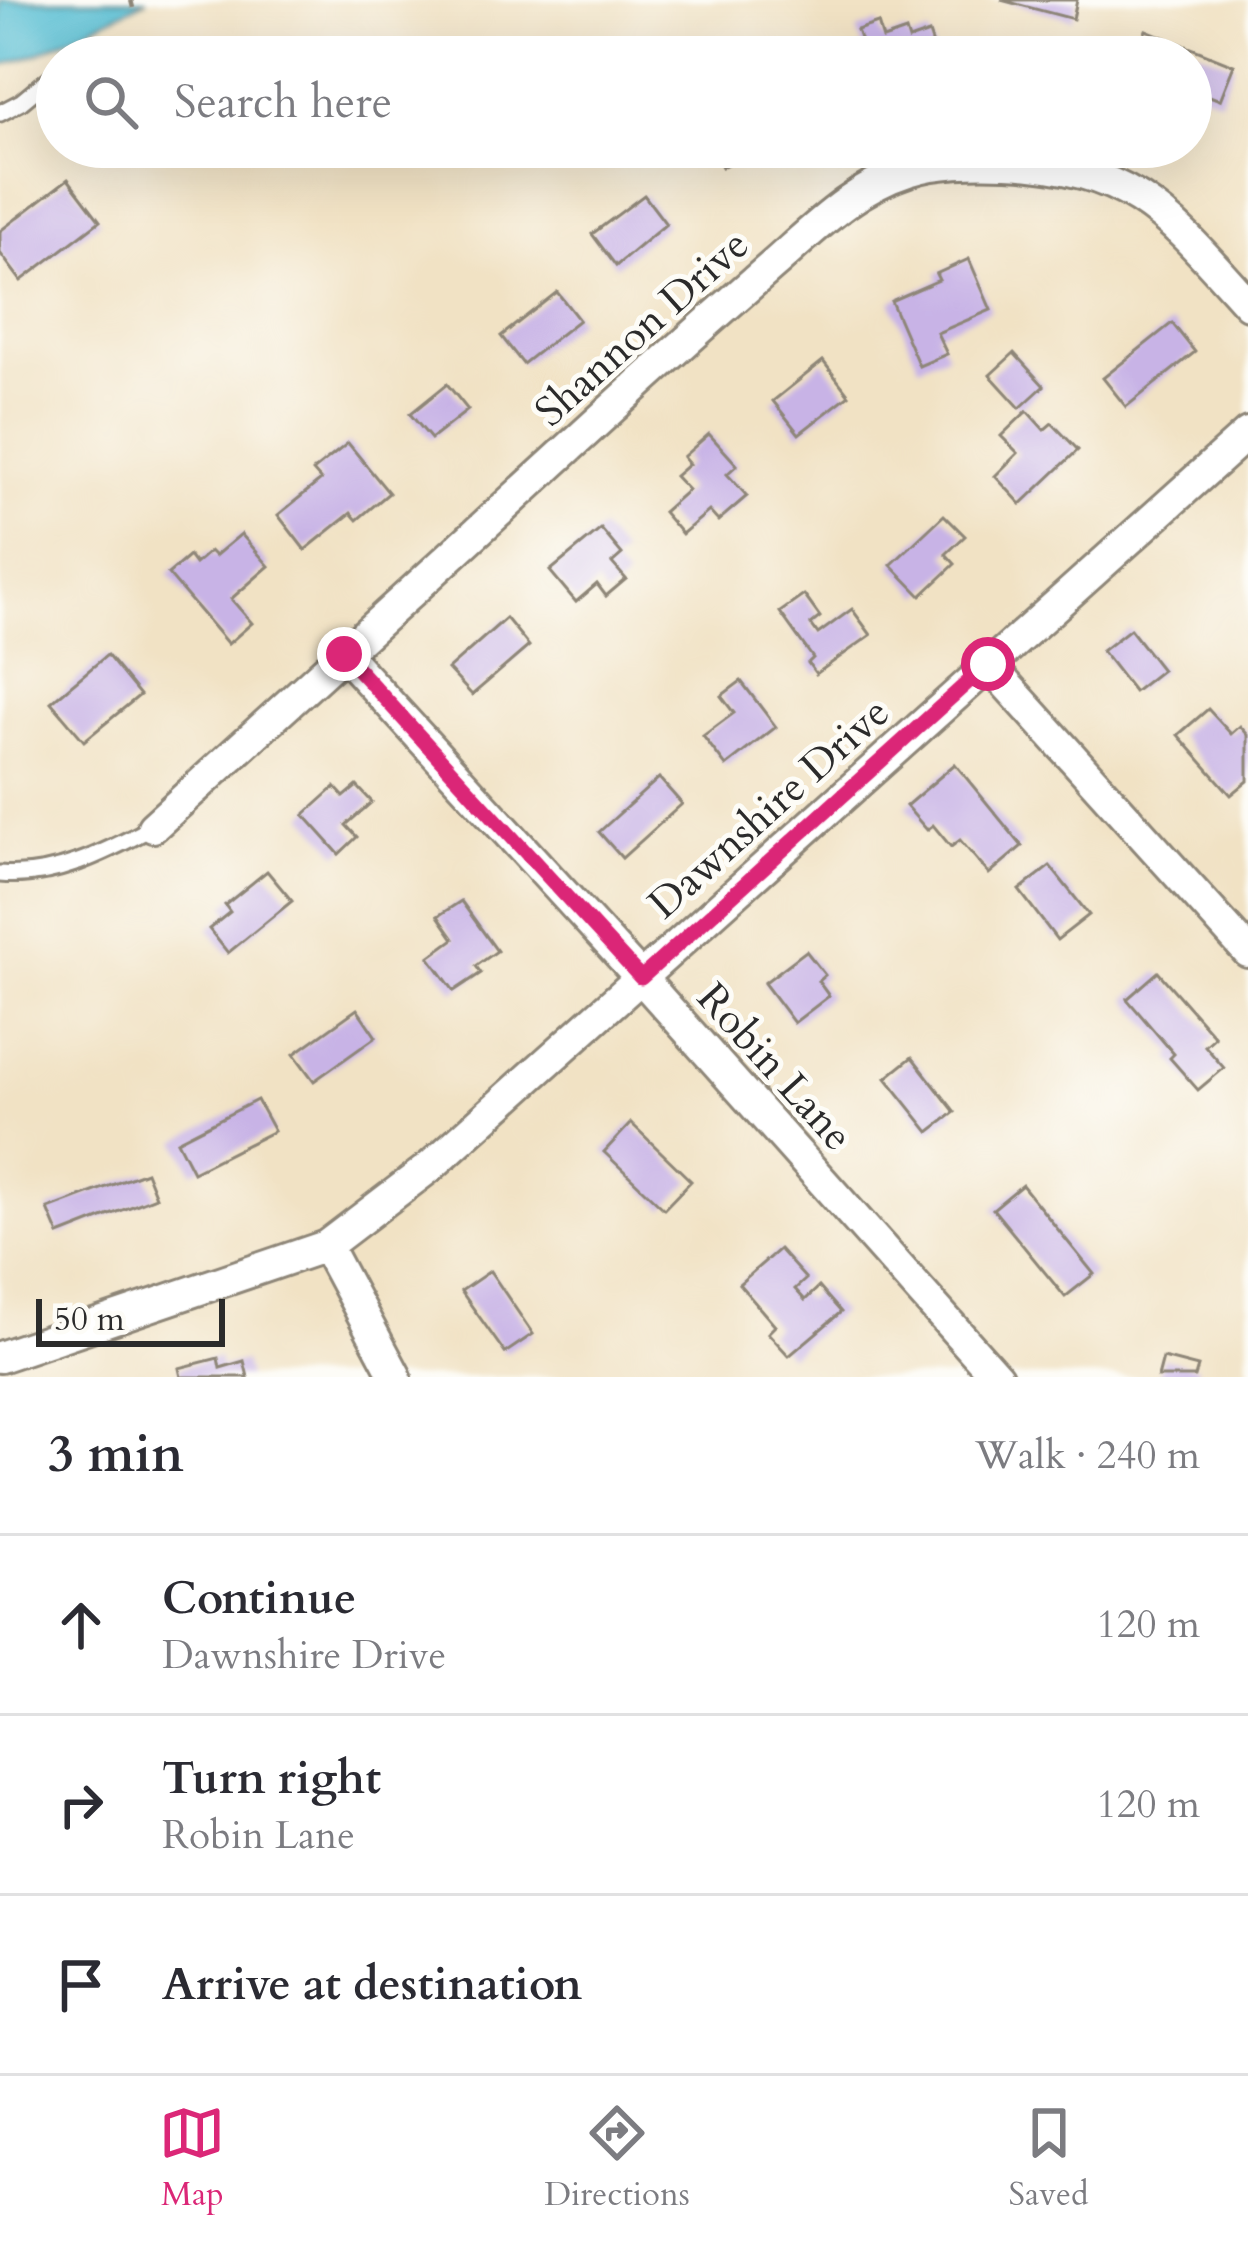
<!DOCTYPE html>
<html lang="en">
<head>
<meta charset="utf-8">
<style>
	body { margin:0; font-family:Cardo,serif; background:#f2f2f3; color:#2b2b33 }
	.scale { position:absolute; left:36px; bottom:30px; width:189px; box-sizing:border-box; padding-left:12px; border:6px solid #2b2b2b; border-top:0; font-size:33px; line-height:42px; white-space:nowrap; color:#2b2b2b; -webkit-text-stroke:9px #fdfcf7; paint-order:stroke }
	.stop { position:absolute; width:36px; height:36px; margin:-27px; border:9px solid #db2777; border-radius:50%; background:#fff }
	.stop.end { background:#db2777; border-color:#fff; box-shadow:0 3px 12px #0008 }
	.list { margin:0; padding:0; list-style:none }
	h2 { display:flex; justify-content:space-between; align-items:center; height:156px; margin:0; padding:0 48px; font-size:51px }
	h2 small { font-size:39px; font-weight:400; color:#7c7c81 }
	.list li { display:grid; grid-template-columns:78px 1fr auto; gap:36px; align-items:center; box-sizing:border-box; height:180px; padding:0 48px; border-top:3px solid #e1e1e2 }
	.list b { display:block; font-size:45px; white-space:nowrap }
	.list p { margin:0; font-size:39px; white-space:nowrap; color:#7c7c81 }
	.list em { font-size:39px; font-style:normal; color:#7c7c81 }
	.icon { flex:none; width:66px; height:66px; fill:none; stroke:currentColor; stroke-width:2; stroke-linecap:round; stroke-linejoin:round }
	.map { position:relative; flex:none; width:1248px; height:1377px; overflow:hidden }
	.search { position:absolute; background:#fff; box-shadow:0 12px 48px #0002; left:36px; right:36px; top:36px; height:132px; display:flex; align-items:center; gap:30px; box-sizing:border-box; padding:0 42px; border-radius:66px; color:#7c7c81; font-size:45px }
	.sheet { height:696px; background:#fff }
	nav { display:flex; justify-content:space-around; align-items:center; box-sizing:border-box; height:168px; border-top:3px solid #e1e1e2; background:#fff; font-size:33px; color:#7c7c81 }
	nav a { display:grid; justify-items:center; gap:6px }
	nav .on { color:#db2777 }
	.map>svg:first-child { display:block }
	.water { fill:#56bed3; stroke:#40747f; stroke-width:3 }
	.building { fill:#c8b3e6 }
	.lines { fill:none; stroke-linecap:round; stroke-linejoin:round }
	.service-casing { stroke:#8e8678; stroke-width:21 }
	.minor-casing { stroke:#8e8678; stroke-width:36 }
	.path { stroke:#8e8678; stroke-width:4.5; stroke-dasharray:9 9; stroke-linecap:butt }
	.service { stroke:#fff; stroke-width:15 }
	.minor { stroke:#fff; stroke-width:30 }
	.route { stroke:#db2777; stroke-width:15 }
	.labels { text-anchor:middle; stroke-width:10; stroke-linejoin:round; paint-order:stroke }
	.street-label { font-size:42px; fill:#2b2b2b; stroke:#fdfcf7 }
</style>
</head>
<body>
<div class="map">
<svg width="1248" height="1377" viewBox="0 0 1248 1377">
	<rect width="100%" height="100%" fill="#fdfcf7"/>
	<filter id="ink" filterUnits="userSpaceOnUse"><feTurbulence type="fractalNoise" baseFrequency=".00833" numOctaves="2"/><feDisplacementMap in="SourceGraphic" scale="24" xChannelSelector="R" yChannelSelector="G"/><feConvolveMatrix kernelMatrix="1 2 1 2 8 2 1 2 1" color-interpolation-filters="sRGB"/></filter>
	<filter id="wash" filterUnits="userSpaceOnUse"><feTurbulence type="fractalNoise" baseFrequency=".004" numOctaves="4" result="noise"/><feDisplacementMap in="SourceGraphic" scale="48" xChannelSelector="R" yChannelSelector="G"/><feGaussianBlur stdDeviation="2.7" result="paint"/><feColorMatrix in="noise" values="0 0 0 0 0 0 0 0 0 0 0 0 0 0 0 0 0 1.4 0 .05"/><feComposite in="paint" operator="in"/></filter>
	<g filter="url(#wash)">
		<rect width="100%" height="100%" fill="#f1e2c4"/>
		<path class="water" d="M0 0H147L36 54 0 66Z"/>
		<g id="blocks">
			<g class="building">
				<path d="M1001 0H1077L1073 19Z"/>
				<path d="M878 23 883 39 906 31 909 40 929 33 937 57H866L857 30Z"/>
				<path d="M1146 30 1234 65 1220 100 1191 89V57H1135Z"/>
				<path d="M711 147H759L722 167Z"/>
				<path d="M68 179 100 221 21 281 0 253V231Z"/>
				<path d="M644 195 666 224 616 266 592 234Z"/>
				<path d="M969 259 991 310 937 333 947 354 919 366 891 301 939 280 936 274Z"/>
				<path d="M557 292 579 320 523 364 501 336Z"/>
				<path d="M1172 323 1195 352 1126 407 1103 378Z"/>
				<path d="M1014 353 1044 386 1020 408 990 375Z"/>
				<path d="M823 361 849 395 799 434 773 401Z"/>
				<path d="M447 384 468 410 431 439 410 414Z"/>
				<path d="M1027 411 1044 430 1052 423 1078 450 1021 504 995 476 1018 453 1001 436Z"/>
				<path d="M709 434 737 465 727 474 747 496 718 521 709 511 682 534 663 512 688 490 675 476 689 464 683 457Z"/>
				<path d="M348 443 389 493 357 520 351 513 305 550 278 515 321 480 313 471Z"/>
				<path d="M944 515 965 536 946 554 955 564 921 596 891 565Z"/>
				<path d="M601 529 622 554 612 563 626 579 606 596 597 584 576 602 550 571Z"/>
				<path d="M241 534 269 566 231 599 252 623 228 644 168 574 189 556 195 564 210 551 215 556Z"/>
				<path d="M804 595 820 617 811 624 818 634 852 609 871 635 816 674 808 663 813 658 780 612Z"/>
				<path d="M506 618 529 646 472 695 448 669Z"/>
				<path d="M1130 629 1162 670 1134 692 1102 651Z"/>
				<path d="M107 655 140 695 84 741 51 702Z"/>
				<path d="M741 681 776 727 726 766 703 736 734 713 721 696Z"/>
				<path d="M1208 709 1231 734 1240 726 1248 735V781L1231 795 1178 735Z"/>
				<path d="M955 764 1022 846 989 874 960 840 951 847 933 825 927 830 906 806Z"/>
				<path d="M659 778 682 804 622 858 599 832Z"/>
				<path d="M357 786 372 802 346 825 357 837 339 854 304 815 335 787 344 797Z"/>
				<path d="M1050 866 1089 915 1057 940 1019 890Z"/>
				<path d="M267 871 292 901 228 953 209 929 230 912 225 905Z"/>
				<path d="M461 901 497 951 476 966 481 973 454 991 429 957 454 939 438 916Z"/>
				<path d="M806 951 825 975 818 981 829 996 794 1023 764 983Z"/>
				<path d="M1158 972 1215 1037 1205 1046 1224 1068 1198 1090 1170 1058 1174 1054 1127 999Z"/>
				<path d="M357 1009 376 1037 314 1081 294 1054Z"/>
				<path d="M912 1057 955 1112 929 1132 886 1078Z"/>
				<path d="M257 1100 274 1131 193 1172 177 1141Z"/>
				<path d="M631 1123 691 1181 664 1209 604 1152Z"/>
				<path d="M146 1172 156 1197 59 1235 48 1209Z"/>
				<path d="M1022 1185 1094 1274 1065 1297 993 1209Z"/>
				<path d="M779 1249 806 1279 795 1289 805 1300 819 1287 841 1312 789 1356 768 1333 775 1326 739 1284Z"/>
				<path d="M490 1271 533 1334 505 1353 461 1291Z"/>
				<path d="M218 1358 220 1368 244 1361 248 1377H181L179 1368Z"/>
				<path d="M1163 1358 1198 1367 1195 1377H1158Z"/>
			</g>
		</g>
	</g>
	<g filter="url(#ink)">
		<use href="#blocks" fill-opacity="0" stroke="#8e8678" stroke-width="3"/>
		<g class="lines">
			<defs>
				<g id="service">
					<path d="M0 113 21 102 55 74"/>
					<path d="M0 874C54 879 106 852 153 827"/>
				</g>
				<g id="minor">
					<path d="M344 654 641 978 997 1377"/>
					<path d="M988 664 1248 952"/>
					<path d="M153 827C313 682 472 537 631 391 678 348 726 306 774 264 815 228 854 188 908 171 939 161 974 161 1007 162 1134 169 1168 215 1248 304"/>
					<path d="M326 1246 396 1377"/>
					<path d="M0 1357 326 1246 431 1166 1248 433"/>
				</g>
			</defs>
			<use href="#service" class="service-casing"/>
			<use href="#minor" class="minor-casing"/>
			<path class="path" d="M131 0 133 8"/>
			<use href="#service" class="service"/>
			<use href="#minor" class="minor"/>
		</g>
	</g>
	<g class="lines" filter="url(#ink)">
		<path class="route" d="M344 654 641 978 988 664"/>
	</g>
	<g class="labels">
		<g class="street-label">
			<text transform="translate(641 327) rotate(-42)" y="15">Shannon Drive</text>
			<text transform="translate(768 807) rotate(-42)" y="15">Dawnshire Drive</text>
			<text transform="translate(776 1066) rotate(48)" y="15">Robin Lane</text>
		</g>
	</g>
</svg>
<div class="scale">50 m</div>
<div class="stop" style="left:988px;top:664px"></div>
<div class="stop end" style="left:344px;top:654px"></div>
<div class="search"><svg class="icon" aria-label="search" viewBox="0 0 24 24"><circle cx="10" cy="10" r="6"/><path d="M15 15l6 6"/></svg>Search here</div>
</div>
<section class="sheet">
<h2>3 min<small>Walk · 240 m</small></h2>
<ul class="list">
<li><svg class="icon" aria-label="ahead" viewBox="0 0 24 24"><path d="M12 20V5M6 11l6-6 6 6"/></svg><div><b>Continue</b><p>Dawnshire Drive</p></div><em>120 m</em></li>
<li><svg class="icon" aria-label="right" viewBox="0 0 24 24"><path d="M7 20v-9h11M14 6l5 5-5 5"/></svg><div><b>Turn right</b><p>Robin Lane</p></div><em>120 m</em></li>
<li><svg class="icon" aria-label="arrive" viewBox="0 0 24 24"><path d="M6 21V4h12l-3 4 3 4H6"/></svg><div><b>Arrive at destination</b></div></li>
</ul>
</section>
<nav>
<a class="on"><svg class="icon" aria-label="map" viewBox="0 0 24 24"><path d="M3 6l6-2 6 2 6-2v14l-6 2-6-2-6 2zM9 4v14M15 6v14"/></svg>Map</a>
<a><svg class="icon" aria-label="directions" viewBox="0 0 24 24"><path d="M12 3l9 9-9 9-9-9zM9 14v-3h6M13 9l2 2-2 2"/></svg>Directions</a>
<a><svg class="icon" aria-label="saved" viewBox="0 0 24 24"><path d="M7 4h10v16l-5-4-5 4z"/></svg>Saved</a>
</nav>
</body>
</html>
